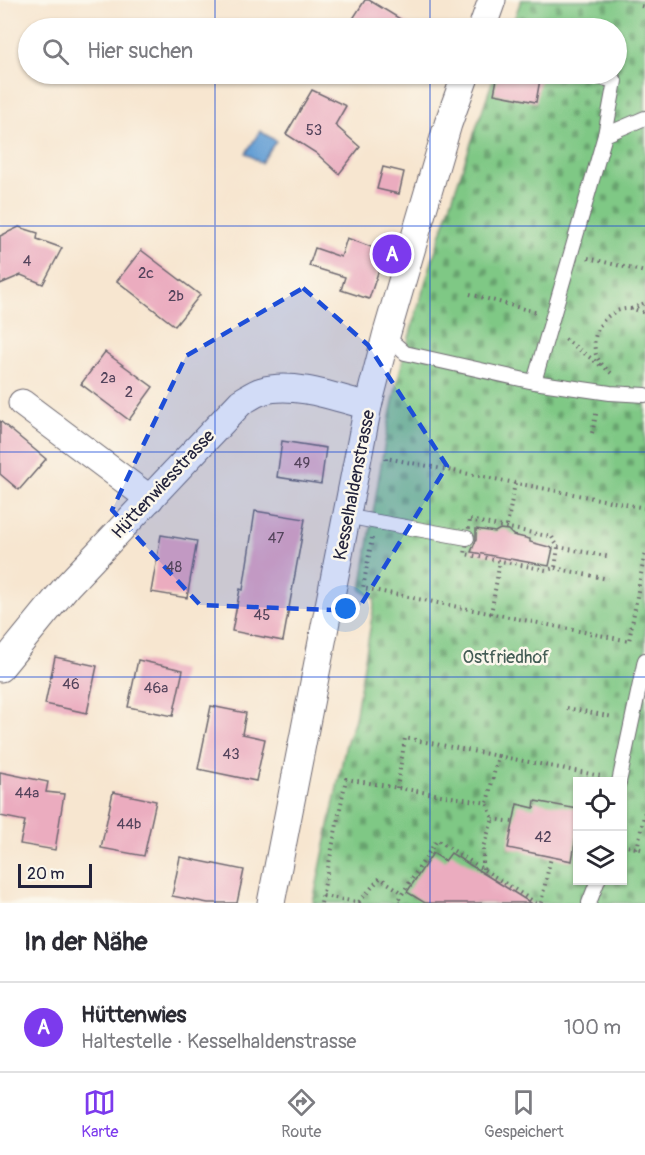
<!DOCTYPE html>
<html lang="de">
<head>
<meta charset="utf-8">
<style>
	body { margin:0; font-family:Pangolin,sans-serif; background:#f7f7f7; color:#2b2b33 }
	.controls { position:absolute; right:18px; bottom:18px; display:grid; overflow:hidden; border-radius:0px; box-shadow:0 2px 4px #0004 }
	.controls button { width:54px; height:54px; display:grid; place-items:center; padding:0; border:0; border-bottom:2px solid #e1e1e2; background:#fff; color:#2b2b33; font:30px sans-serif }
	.scale { position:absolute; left:18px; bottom:15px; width:74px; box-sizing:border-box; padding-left:6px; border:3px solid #22223b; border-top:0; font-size:16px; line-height:21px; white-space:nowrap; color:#22223b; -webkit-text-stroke:4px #fbf7ec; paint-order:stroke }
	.you { position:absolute; left:346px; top:609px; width:21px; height:21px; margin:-15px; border:4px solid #fff; border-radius:50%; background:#1a73e8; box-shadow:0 0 0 9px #1a73e833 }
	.badge { display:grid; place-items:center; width:39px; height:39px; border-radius:50%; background:#7c3aed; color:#fff; font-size:20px; font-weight:700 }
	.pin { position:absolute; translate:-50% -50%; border:3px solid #fff; box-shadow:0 2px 6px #0006 }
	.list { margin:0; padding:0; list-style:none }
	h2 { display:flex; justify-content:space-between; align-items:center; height:78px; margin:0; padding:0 24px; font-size:26px }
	h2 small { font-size:20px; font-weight:400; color:#7c7c81 }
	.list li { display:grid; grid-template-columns:39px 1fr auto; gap:18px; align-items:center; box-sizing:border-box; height:90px; padding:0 24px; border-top:2px solid #e1e1e2 }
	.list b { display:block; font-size:22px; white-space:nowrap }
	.list p { margin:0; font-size:20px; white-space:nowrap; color:#7c7c81 }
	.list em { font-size:20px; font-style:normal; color:#7c7c81 }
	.icon { flex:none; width:33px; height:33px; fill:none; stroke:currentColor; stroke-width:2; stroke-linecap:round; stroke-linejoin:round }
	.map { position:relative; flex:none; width:645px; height:903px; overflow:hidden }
	.search { position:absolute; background:#fff; box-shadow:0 2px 4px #0004; left:18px; right:18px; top:18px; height:66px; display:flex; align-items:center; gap:15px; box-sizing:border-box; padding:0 21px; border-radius:33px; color:#7c7c81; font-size:22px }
	.sheet { height:168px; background:#fff }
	nav { display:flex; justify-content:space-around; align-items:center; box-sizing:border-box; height:84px; border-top:2px solid #e1e1e2; background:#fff; font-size:16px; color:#7c7c81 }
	nav a { display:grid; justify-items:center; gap:3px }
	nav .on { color:#7c3aed }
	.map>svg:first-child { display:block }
	.cemetery { fill:url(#cemetery-stones); stroke:#507560; stroke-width:1.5; fill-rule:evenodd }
	.water { fill:#659fd4; stroke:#446088; stroke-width:1.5 }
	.building { fill:#ebacbf }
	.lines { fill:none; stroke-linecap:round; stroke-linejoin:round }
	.service-casing { stroke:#6d676f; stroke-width:16 }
	.minor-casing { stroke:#6d676f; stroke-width:29 }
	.path { stroke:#6d676f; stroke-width:4; stroke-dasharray:1.5 4.5; stroke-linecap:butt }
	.service { stroke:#fff; stroke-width:14 }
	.minor { stroke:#fff; stroke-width:27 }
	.marked { fill:#1d4ed8; fill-opacity:0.2; stroke:#1d4ed8; stroke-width:4.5; stroke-dasharray:12 8; stroke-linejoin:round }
	.grid { fill:none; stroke:#1d4ed8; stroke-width:1.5; stroke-opacity:0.55 }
	.labels { text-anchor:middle; stroke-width:5; stroke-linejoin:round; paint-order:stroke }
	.number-label { font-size:15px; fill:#54445c }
	.street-label { font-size:18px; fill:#22223b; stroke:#fbf7ec }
	.park-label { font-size:18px; fill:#435c55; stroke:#fbf7ec }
</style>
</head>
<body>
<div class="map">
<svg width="645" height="903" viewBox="0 0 645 903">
	<defs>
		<pattern id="cemetery-stones" width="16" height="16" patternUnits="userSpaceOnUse" patternTransform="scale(1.5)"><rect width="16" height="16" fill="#7fc885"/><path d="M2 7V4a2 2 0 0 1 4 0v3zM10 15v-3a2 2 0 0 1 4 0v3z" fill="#68a26e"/></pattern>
	</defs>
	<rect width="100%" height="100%" fill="#fbf7ec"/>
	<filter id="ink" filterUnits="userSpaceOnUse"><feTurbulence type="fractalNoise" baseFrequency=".0167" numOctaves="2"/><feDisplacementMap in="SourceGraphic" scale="12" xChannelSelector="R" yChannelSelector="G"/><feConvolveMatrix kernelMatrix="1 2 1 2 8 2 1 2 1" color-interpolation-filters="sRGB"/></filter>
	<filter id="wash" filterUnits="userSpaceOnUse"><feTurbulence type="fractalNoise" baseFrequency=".008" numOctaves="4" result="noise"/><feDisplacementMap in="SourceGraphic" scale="24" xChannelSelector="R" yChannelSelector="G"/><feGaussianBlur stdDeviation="1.35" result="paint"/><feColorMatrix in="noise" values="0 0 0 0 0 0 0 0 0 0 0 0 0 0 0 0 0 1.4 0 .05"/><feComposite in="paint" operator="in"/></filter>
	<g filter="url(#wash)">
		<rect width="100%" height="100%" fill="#f7e6d0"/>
		<path class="cemetery" d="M521 0H645V903H313L346 744 355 719 375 599 361 590C374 511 384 429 405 352 431 258 463 165 495 74H616V28H511ZM578 782H622V880H578Z"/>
		<path class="water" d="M260 131 276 141 261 163 246 153Z"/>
		<g id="blocks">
			<g class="building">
				<path d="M365 0H369L415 28H347Z"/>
				<path d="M498 74H541L536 102 494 94Z"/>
				<path d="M312 90 346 106 335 125 360 147 339 174 316 153 286 134Z"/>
				<path d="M383 167 404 172 399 194 377 189Z"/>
				<path d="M19 227 38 233 37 239 62 248 43 284 21 275 0 284V236Z"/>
				<path d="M347 238 385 252 369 299 341 290 345 277 309 266 315 248 341 257Z"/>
				<path d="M141 250 200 295 175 326 117 281Z"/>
				<path d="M105 352 153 387 129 420 81 384Z"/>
				<path d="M0 421 46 459 19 490 0 474Z"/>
				<path d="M282 441 326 448 321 484 277 477Z"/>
				<path d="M255 511 305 519 283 641 232 631 240 589 243 590Z"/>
				<path d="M476 529 495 532 500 529 508 530 513 535 530 539V542L553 548 549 566 471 552 476 540Z"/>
				<path d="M161 535 197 541 187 598 151 592Z"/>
				<path d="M55 657 97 666 87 713 45 704Z"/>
				<path d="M138 660 183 670 173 716 128 707Z"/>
				<path d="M211 706 246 713 242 734 265 739 256 781 198 769Z"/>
				<path d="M0 772 48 782 46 792 64 794 55 850 20 844 25 821 0 816Z"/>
				<path d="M113 792 156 801 144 856 101 848Z"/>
				<path d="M535 801 578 809V826L572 861 508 848 517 804 534 808Z"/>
				<path d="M433 853 445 861 451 853 531 903H425L407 892Z"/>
				<path d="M180 857 244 870 237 903H208L172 896Z"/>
			</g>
		</g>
	</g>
	<g filter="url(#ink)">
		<use href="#blocks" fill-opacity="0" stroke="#6d676f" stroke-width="1.5"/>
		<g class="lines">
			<defs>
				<g id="service">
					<path d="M584 74 615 81 605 135"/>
					<path d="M386 336 405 353 534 382 610 393 645 395"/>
					<path d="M534 382 605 135 645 118"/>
					<path d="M361 519 467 538"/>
					<path d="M619 782 645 660"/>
					<path d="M589 903 598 880"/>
				</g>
				<g id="minor">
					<path d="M482 28 492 0"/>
					<path d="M22 403 150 499"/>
					<path d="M0 668 67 586 241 402C248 398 255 393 262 391 293 381 338 398 368 406"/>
					<path d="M271 903 368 406 386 336 448 124 466 74"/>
				</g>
			</defs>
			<use href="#service" class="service-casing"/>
			<use href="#minor" class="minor-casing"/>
			<g class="path">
				<path d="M641 6 645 7"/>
				<path d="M588 258 645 272"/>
				<path d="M470 294 535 312"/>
				<path d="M631 309 645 303"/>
				<path d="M565 339 600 365"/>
				<path d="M611 373C604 367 596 360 595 350 591 329 609 307 631 309 635 309 641 312 645 313"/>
				<path d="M592 433 597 410"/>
				<path d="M386 460V458L645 508"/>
				<path d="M470 520 552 537 558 547 555 568 546 570 465 554Z"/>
				<path d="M507 526 515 483"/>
				<path d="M372 538 363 588 629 641 645 552"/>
				<path d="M558 547 611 557"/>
				<path d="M555 568 608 579"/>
				<path d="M491 614 500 561"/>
				<path d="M567 708 613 717"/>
				<path d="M397 788 405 738 498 756"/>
				<path d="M493 819 513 822"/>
				<path d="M622 845 645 850"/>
				<path d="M637 849 645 811"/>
				<path d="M483 869V847L493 819 487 803"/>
				<path d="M323 896 363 903"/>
				<path d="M359 902 380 878 403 893"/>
				<path d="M321 903 346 779 487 803 498 756 601 776"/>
				<path d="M399 903 397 902 437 840 536 903"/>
				<path d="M541 903 551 857"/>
			</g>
			<use href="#service" class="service"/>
			<use href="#minor" class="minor"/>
		</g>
	</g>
	<path class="marked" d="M303 288 368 345 447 466 357 611 200 605 112 510 186 356Z"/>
	<path class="grid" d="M215 0V28M430 0V28M215 74V903M430 74V903M0 226H645M0 452H645M0 677H645"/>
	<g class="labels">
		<g class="number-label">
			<text x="314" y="135">53</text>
			<text x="27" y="266">4</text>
			<text x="146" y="278">2c</text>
			<text x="176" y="301">2b</text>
			<text x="108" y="383">2a</text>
			<text x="129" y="397">2</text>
			<text x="302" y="468">49</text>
			<text x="276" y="543">47</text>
			<text x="174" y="572">48</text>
			<text x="262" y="620">45</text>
			<text x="71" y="689">46</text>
			<text x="156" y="693">46a</text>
			<text x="231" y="759">43</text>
			<text x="27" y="798">44a</text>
			<text x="129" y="829">44b</text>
			<text x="543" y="842">42</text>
		</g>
		<g class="street-label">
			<text transform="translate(163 484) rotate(-47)" y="6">Hüttenwiesstrasse</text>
			<text transform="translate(354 485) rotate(-79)" y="6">Kesselhaldenstrasse</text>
		</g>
		<g class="park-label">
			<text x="506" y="663">Ostfriedhof</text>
		</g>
	</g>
</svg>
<div class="controls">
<button><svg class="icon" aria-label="locate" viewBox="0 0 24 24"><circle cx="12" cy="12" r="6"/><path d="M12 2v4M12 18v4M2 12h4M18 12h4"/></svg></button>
<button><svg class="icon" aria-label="layers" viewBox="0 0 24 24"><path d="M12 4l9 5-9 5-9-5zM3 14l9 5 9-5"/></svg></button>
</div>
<div class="scale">20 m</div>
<div class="you"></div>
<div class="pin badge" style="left:392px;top:254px">A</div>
<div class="search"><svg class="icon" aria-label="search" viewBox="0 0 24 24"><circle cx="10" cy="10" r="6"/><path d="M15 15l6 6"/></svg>Hier suchen</div>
</div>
<section class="sheet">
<h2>In der Nähe<small></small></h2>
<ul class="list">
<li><span class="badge">A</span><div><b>Hüttenwies</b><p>Haltestelle · Kesselhaldenstrasse</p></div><em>100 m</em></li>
</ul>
</section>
<nav>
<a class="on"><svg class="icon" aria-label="map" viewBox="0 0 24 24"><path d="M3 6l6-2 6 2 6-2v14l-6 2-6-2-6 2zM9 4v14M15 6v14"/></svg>Karte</a>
<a><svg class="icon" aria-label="directions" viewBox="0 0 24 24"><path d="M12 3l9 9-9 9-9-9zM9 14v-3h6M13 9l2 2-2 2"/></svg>Route</a>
<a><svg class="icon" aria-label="saved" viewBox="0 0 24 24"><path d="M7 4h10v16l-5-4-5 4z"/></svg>Gespeichert</a>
</nav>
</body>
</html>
